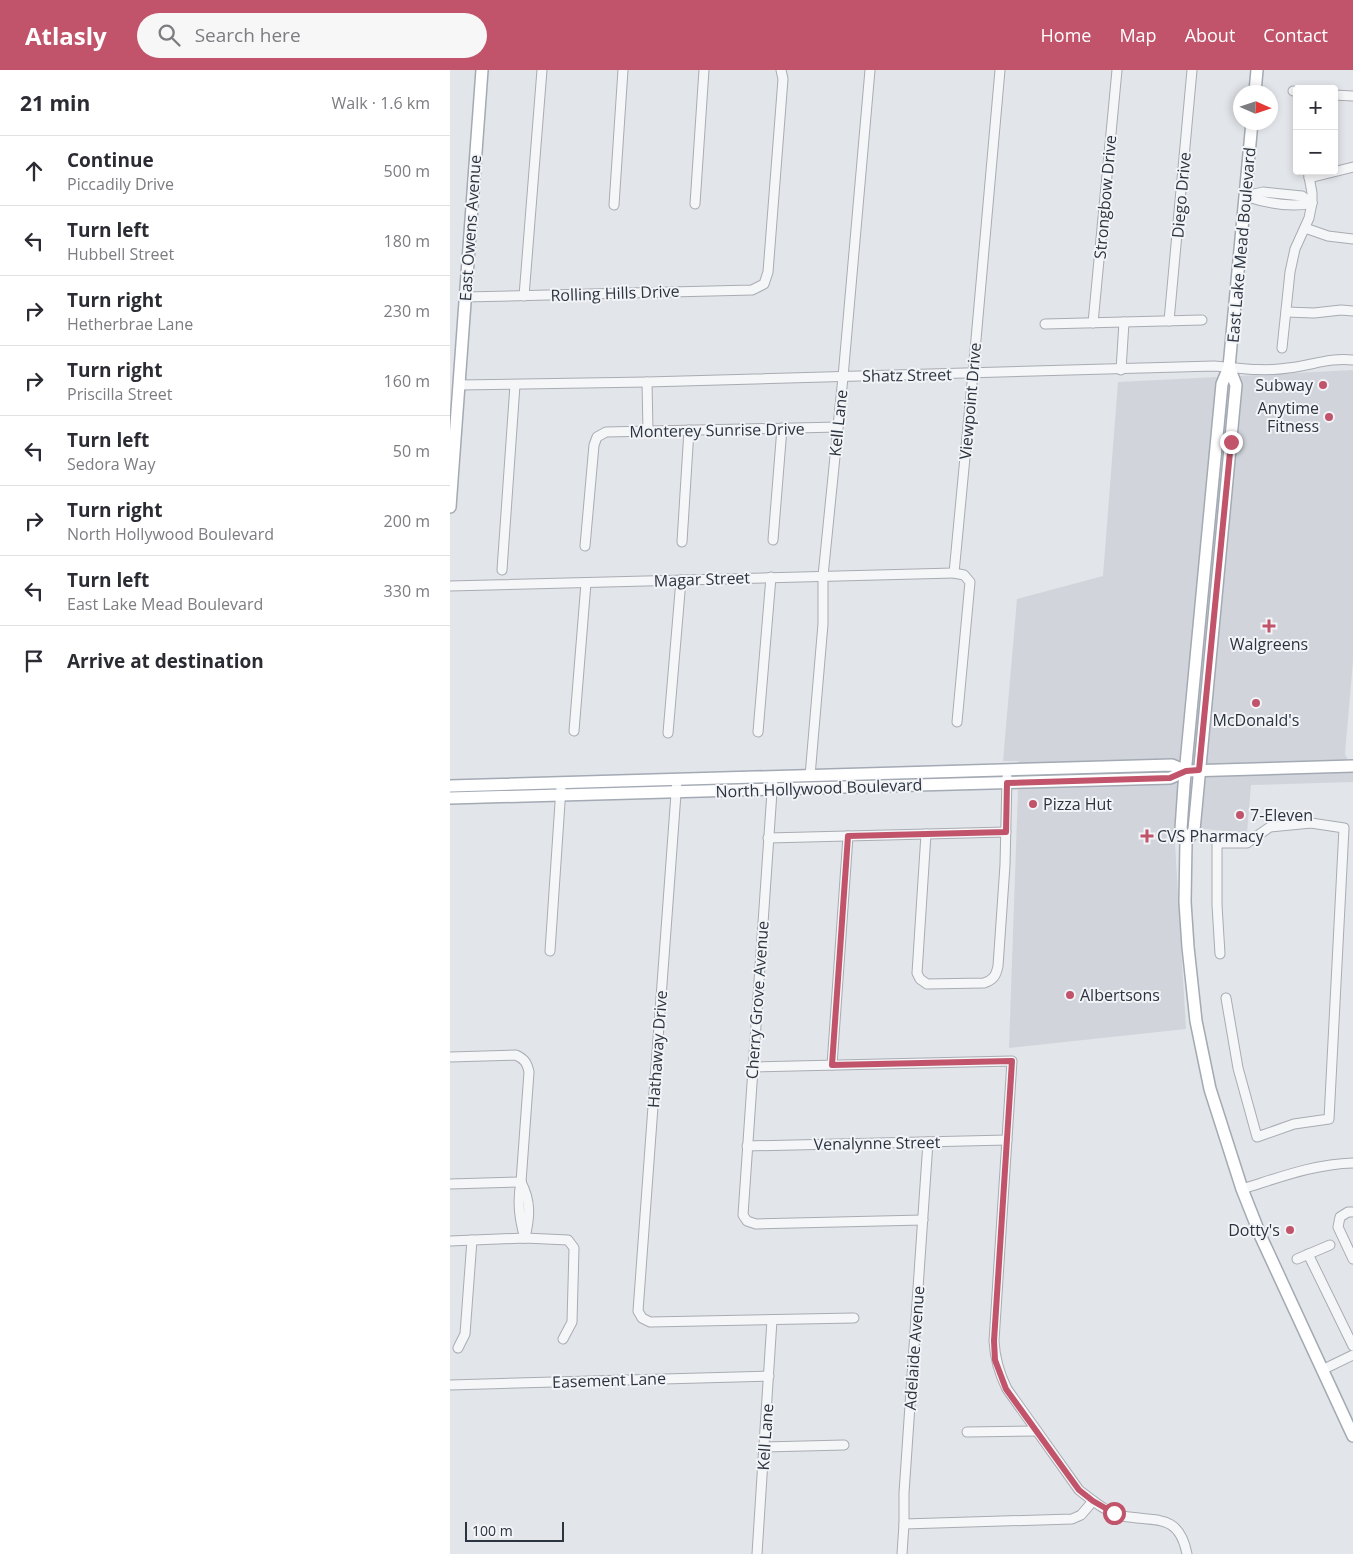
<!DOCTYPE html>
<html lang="en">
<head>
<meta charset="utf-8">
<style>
	body { margin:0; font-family:"Open Sans",sans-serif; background:#f7f7f7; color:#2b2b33 }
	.controls { position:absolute; right:15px; top:15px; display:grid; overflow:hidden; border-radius:5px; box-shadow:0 2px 8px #0003 }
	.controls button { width:45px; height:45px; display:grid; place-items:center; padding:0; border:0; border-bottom:1px solid #e1e1e2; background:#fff; color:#2b2b33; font:25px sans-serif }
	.compass { position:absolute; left:783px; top:15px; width:45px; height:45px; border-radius:50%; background:#fff; box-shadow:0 2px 8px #0003; rotate:93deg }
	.scale { position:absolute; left:15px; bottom:12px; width:99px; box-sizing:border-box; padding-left:5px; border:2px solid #2c3440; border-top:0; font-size:14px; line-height:18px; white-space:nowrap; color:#2c3440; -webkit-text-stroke:4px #f2f4f7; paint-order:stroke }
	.stop { position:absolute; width:15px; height:15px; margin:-11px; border:4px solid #c1546a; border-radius:50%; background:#fff }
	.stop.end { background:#c1546a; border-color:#fff; box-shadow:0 1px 5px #0008 }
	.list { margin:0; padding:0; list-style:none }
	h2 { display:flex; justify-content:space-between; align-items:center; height:65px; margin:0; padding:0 20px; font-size:21px }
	h2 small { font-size:16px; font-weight:400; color:#7c7c81 }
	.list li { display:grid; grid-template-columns:32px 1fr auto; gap:15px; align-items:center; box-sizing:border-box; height:70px; padding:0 20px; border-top:1px solid #e1e1e2 }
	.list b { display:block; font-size:19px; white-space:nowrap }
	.list p { margin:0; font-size:16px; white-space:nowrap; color:#7c7c81 }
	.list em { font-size:16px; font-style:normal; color:#7c7c81 }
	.icon { flex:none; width:28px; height:28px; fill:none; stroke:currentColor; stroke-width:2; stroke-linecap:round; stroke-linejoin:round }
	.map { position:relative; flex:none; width:903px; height:1484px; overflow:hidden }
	header { display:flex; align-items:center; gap:30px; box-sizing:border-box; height:70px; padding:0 25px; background:#c1546a; color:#fff }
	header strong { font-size:24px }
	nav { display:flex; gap:28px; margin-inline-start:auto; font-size:18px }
	.search { width:350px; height:45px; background:#f7f7f7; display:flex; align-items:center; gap:12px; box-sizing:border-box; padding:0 18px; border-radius:28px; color:#7c7c81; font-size:19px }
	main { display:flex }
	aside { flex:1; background:#fff }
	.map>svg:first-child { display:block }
	.built { fill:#d1d5db }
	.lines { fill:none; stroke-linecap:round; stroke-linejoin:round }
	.minor-casing { stroke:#a8acb3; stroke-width:11 }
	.major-casing { stroke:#a3aab4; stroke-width:14 }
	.minor { stroke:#f5f6f8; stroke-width:9 }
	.major { stroke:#fff; stroke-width:11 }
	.route { stroke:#c1546a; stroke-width:6 }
	.poi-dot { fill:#c1546a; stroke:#f2f4f7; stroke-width:2 }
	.labels { text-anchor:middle; stroke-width:4; stroke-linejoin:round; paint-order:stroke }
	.street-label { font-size:16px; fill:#2c3440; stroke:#f2f4f7 }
	.poi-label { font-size:16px; fill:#2c3440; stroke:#f2f4f7; text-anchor:start }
</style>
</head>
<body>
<header>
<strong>Atlasly</strong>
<div class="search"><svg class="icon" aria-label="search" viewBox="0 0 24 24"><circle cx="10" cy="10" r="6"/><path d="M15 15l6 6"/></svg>Search here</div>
<nav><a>Home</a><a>Map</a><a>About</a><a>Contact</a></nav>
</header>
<main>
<aside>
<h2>21 min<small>Walk · 1.6 km</small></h2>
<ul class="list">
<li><svg class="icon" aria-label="ahead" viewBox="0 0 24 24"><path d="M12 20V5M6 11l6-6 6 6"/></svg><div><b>Continue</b><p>Piccadily Drive</p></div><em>500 m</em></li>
<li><svg class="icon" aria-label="left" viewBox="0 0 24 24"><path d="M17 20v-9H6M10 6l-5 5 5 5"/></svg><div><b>Turn left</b><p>Hubbell Street</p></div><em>180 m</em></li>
<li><svg class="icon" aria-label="right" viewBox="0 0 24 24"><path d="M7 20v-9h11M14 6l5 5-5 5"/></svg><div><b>Turn right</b><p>Hetherbrae Lane</p></div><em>230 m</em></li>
<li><svg class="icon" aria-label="right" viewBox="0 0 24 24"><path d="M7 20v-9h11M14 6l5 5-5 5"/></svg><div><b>Turn right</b><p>Priscilla Street</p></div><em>160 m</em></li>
<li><svg class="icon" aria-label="left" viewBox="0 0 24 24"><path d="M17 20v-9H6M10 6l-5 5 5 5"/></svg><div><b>Turn left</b><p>Sedora Way</p></div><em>50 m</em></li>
<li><svg class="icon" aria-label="right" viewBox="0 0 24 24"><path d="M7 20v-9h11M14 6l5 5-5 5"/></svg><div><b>Turn right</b><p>North Hollywood Boulevard</p></div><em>200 m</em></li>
<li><svg class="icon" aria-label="left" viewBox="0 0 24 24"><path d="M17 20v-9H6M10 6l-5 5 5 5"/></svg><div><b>Turn left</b><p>East Lake Mead Boulevard</p></div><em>330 m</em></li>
<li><svg class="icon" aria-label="arrive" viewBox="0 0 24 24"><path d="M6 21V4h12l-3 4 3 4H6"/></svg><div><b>Arrive at destination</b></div></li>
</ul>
</aside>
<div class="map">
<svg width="903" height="1484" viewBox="0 0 903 1484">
	<rect width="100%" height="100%" fill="#e2e5e9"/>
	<path class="built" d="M903 300V591L895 684 903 700V712L801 715 797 763 724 756 736 959 559 978 569 691H553L567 529 653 506 668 312Z"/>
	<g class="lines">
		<defs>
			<g id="minor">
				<path d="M843 21 847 22"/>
				<path d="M884 25 903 26"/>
				<path d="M859 108 903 97"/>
				<path d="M795 126 813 122 852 126 862 133"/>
				<path d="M795 126C816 133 841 138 862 133"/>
				<path d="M245 134 254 0"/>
				<path d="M164 135 173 0"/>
				<path d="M855 158 878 166 903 169"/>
				<path d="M74 226 92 0"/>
				<path d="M15 227 302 220 314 214 318 202 333 9 331 0"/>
				<path d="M836 242 864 243 891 240 903 241"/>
				<path d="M719 251 742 0"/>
				<path d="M643 253 667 0"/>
				<path d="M595 254 752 250"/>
				<path d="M832 278 840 202 845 179 859 148 862 133V123L858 101"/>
				<path d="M671 300 674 252"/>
				<path d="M197 312 198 361"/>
				<path d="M9 315 197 312 764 296C789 298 813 302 838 298 860 296 880 287 903 290"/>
				<path d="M323 470 332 358"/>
				<path d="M232 472 239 360"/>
				<path d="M135 476 144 375 147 367 156 362 388 357"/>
				<path d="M52 500 65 315"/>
				<path d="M0 516 504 503"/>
				<path d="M507 652 520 512 514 505 504 503 523 303 550 0"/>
				<path d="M124 661 136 513"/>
				<path d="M308 662 321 507"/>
				<path d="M218 663 231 510"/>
				<path d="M360 706 373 554V506L393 307 420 0"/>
				<path d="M323 707 293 1145 297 1151 306 1154 473 1150"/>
				<path d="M227 710 188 1241 192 1248 200 1252 404 1248"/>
				<path d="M476 764 467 903 470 909 477 914 534 913C543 910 546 906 548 896L555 795 557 707"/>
				<path d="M318 768 556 762"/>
				<path d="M100 881 111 718"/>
				<path d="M770 884 767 835V773H797L820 757 861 753 894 758 879 1049 844 1054 807 1067 788 998 776 928"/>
				<path d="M0 987 66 985C74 989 77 992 79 1002L71 1112C67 1132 69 1149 75 1168"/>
				<path d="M382 995 398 766"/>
				<path d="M302 997 562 991 544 1271C545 1289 549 1303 557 1319L629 1420C642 1430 657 1443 673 1446 704 1452 729 1442 737 1484"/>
				<path d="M297 1076 557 1070"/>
				<path d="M71 1112C81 1131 80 1147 75 1167"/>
				<path d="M0 1114 71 1112"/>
				<path d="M792 1119C828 1108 864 1094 903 1093"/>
				<path d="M903 1142H898L890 1147 888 1157 903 1189"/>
				<path d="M0 1171 75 1168 118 1170 124 1178 122 1252 113 1269"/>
				<path d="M858 1184 903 1276"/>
				<path d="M847 1189 880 1175"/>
				<path d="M8 1278 15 1264 22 1170"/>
				<path d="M872 1300 903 1285"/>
				<path d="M0 1315 319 1306"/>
				<path d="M517 1362 587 1361"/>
				<path d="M314 1377 394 1375"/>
				<path d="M454 1454 622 1449 631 1445 643 1431"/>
				<path d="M307 1484 322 1250"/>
				<path d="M452 1484 454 1454V1423L478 1072"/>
			</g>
			<g id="major">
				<path d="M805 22 807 0"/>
				<path d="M802 52 779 297 772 314 734 715 731 759 736 772 735 832 738 877 746 951 760 1019 792 1119 811 1167 903 1366"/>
				<path d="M0 437 32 0"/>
				<path d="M0 716 722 695 736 701 903 696"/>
				<path d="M0 728 720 708 736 701"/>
				<path d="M736 772 744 760 786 315 779 297"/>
			</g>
		</defs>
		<use href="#minor" class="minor-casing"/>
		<use href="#major" class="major-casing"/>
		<use href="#minor" class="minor"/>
		<use href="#major" class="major"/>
	</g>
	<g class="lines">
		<path class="route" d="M664 1443 643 1431 629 1420 556 1319 545 1290 544 1271 562 991 382 995 398 766 556 762 557 713 720 708 736 701 749 700 781 372"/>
	</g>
	<g class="poi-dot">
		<circle cx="873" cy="315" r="5"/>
		<circle cx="879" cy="347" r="5"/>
		<path d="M816.5 548.5h5v5h5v5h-5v5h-5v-5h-5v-5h5z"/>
		<circle cx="806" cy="633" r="5"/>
		<circle cx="583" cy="734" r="5"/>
		<circle cx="790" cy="745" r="5"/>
		<path d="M694.5 758.5h5v5h5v5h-5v5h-5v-5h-5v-5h5z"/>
		<circle cx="620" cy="925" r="5"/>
		<circle cx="840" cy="1160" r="5"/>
	</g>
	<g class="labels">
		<g class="street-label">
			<text transform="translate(731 125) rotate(-85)" y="6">Diego Drive</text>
			<text transform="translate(655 127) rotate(-85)" y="6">Strongbow Drive</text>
			<text transform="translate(20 158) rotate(-86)" y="6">East Owens Avenue</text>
			<text transform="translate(791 175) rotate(-85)" y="6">East Lake Mead Boulevard</text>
			<text transform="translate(165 223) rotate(-2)" y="6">Rolling Hills Drive</text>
			<text transform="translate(457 305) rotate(-1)" y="6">Shatz Street</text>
			<text transform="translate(520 331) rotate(-85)" y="6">Viewpoint Drive</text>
			<text transform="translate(388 353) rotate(-84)" y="6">Kell Lane</text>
			<text transform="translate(267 360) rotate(-1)" y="6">Monterey Sunrise Drive</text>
			<text transform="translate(252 509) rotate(-2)" y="6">Magar Street</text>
			<text transform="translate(369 718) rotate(-2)" y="6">North Hollywood Boulevard</text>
			<text transform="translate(307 930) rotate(-86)" y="6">Cherry Grove Avenue</text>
			<text transform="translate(207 979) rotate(-86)" y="6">Hathaway Drive</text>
			<text transform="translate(427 1073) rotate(-1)" y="6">Venalynne Street</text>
			<text transform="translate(464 1278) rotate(-86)" y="6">Adelaide Avenue</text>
			<text transform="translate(159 1310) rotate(-2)" y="6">Easement Lane</text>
			<text transform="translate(315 1367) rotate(-86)" y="6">Kell Lane</text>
		</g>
		<g class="poi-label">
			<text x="863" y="321" text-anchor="end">Subway</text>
			<text x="869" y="344" text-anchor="end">Anytime<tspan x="869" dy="18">Fitness</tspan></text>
			<text x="819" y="580" text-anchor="middle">Walgreens</text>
			<text x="806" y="656" text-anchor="middle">McDonald's</text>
			<text x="593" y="740">Pizza Hut</text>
			<text x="800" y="751">7-Eleven</text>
			<text x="707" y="772">CVS Pharmacy</text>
			<text x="630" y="931">Albertsons</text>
			<text x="830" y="1166" text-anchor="end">Dotty's</text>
		</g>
	</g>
</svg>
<div class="controls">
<button>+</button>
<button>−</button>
</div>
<svg class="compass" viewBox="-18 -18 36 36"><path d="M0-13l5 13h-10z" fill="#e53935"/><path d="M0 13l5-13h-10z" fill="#7c7c81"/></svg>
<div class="scale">100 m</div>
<div class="stop" style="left:664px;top:1443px"></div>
<div class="stop end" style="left:781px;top:372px"></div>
</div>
</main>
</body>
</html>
